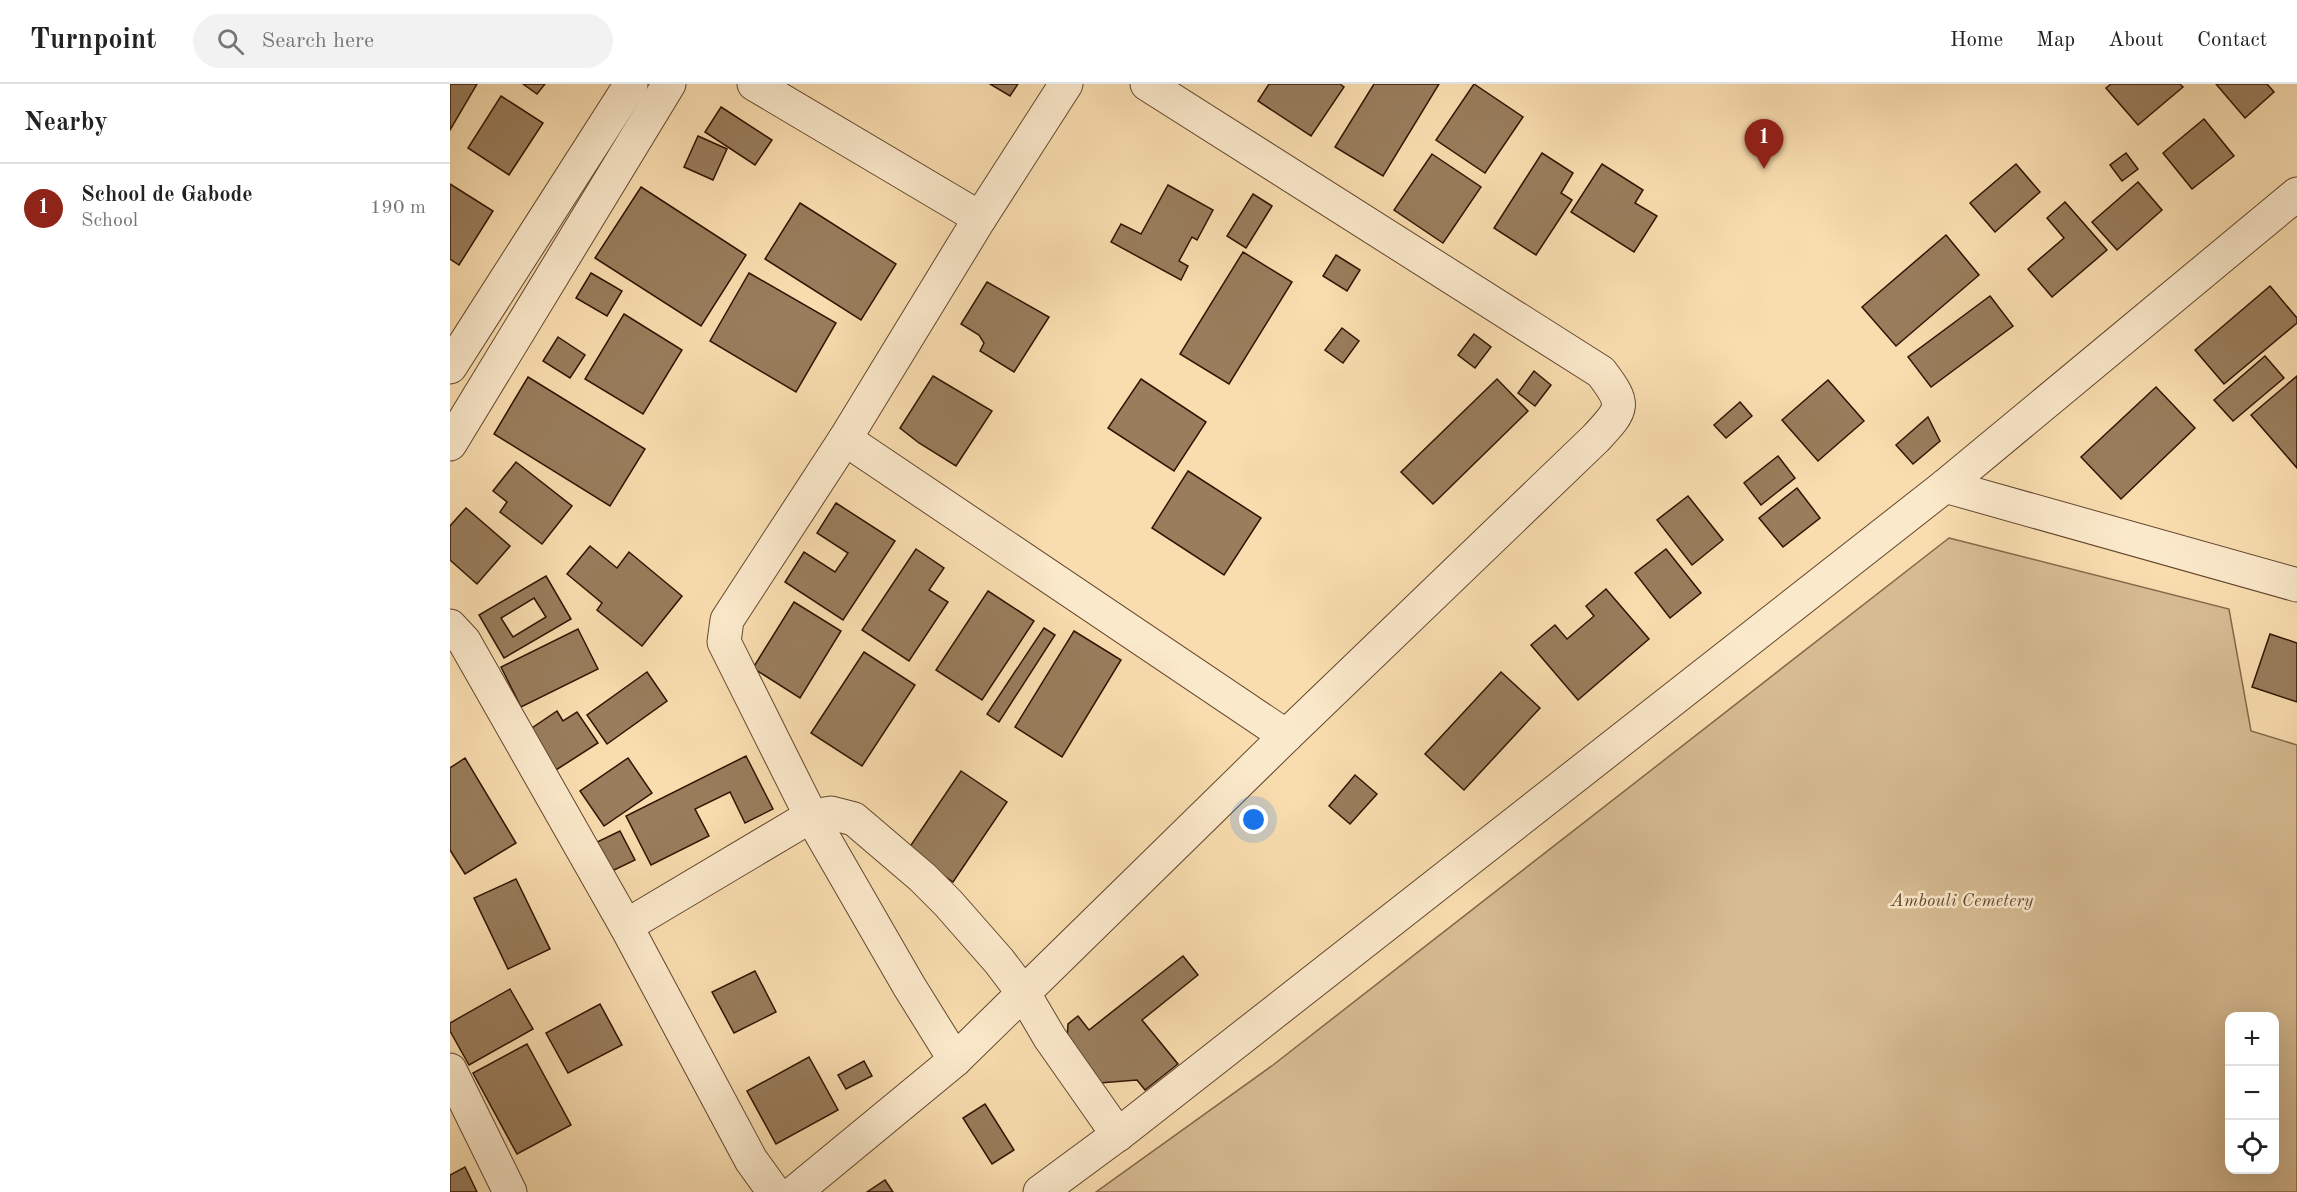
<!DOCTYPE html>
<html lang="en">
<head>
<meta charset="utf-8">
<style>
	body { margin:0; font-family:"Old Standard TT",serif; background:#f2f2f2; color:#222 }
	.controls { position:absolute; right:18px; bottom:18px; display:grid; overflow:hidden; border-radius:12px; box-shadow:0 6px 24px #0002 }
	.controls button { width:54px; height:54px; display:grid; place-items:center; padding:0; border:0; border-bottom:2px solid #e0e0e0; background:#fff; color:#222; font:30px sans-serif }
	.you { position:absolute; left:804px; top:736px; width:21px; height:21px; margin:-15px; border:4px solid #fff; border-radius:50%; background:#1a73e8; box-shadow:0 0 0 9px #1a73e833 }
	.badge { display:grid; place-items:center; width:39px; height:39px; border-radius:50%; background:#8f2418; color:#fff; font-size:20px; font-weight:700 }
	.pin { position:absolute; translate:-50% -50px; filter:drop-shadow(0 2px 3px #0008) }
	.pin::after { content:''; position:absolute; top:32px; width:21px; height:18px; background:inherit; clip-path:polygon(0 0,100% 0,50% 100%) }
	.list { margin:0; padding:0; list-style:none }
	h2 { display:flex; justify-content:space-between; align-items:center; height:78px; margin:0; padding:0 24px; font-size:26px }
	h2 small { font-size:20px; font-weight:400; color:#767676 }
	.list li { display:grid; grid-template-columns:39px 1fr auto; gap:18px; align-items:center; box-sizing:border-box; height:90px; padding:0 24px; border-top:2px solid #e0e0e0 }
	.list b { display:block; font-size:22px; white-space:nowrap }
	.list p { margin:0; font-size:20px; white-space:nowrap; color:#767676 }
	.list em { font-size:20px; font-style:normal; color:#767676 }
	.icon { flex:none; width:33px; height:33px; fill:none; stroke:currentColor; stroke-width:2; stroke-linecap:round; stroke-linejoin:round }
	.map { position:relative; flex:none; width:1847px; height:1108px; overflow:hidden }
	header { display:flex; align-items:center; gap:36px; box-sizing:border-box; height:84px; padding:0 30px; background:#fff; border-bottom:2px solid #e0e0e0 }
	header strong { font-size:28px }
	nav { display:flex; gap:33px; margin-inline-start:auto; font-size:21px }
	.search { width:420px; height:54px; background:#f2f2f2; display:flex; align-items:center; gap:15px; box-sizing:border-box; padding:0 21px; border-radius:33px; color:#767676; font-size:22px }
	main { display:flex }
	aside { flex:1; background:#fff }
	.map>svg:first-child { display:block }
	.green { fill:#d7bb92; stroke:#84684a; stroke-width:1.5; fill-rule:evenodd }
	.building { fill:#997d5c; stroke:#311402; stroke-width:1.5; fill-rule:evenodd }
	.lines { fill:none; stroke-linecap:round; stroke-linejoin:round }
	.minor-casing { stroke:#63462d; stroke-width:35 }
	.minor { stroke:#fbe9cb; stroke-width:33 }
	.labels { text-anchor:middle; stroke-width:5; stroke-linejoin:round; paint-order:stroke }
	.park-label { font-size:18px; font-style:italic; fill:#63462d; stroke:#fbe9cb }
</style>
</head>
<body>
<header>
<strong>Turnpoint</strong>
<div class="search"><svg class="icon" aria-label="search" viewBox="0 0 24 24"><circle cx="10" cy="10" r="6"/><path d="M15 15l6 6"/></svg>Search here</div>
<nav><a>Home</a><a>Map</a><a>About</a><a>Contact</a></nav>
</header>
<main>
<aside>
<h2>Nearby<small></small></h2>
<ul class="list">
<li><span class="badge">1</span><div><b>School de Gabode</b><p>School</p></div><em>190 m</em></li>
</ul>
</aside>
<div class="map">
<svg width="1847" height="1108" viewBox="0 0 1847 1108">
	<rect width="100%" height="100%" fill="#f9ddaf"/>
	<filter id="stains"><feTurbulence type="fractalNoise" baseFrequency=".00333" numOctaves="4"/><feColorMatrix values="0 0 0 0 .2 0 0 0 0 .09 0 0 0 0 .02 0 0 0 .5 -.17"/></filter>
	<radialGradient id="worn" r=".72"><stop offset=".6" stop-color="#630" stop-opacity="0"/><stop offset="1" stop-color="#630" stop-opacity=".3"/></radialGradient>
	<path class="green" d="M1499 454 1779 525 1801 647 1847 661V1108H646L823 981ZM1780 932H1824V1086H1780Z"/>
	<g class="building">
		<path d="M0 0H27L0 46Z"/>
		<path d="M73 0H95L87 10Z"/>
		<path d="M540 0H568L560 12Z"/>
		<path d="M819 0H890L894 3 861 52 808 17Z"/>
		<path d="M924 0H989L933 92 885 63Z"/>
		<path d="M1024 0 1073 33 1035 89 986 56Z"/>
		<path d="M1661 0H1730L1733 3 1688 41 1656 4Z"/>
		<path d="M1766 0H1817L1824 8 1795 34Z"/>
		<path d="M51 12 93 39 59 91 18 64Z"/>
		<path d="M271 23 322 56 305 81 255 48Z"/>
		<path d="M1754 35 1784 72 1742 105 1713 69Z"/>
		<path d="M248 52 277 65 263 96 234 83Z"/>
		<path d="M1092 69 1123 89 1111 109 1122 116 1086 171 1044 144Z"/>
		<path d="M1676 69 1688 85 1672 97 1660 81Z"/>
		<path d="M982 70 1031 103 993 159 944 126Z"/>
		<path d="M1152 80 1193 106 1185 119 1207 132 1184 168 1121 128Z"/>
		<path d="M1566 80 1590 108 1545 148 1520 119Z"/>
		<path d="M1688 98 1712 126 1667 166 1642 138Z"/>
		<path d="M0 100 43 127 9 181 0 175Z"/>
		<path d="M718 101 763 126 747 156 742 153 729 177 738 182 731 196 661 158 671 140 691 150Z"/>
		<path d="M191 103 296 171 251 242 145 174Z"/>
		<path d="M803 110 822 122 796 164 777 152Z"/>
		<path d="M1615 118 1657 166 1602 213 1578 185 1614 154 1597 134Z"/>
		<path d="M350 119 446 180 411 236 315 175Z"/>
		<path d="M1496 151 1529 191 1446 262 1412 223Z"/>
		<path d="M793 168 842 198 779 300 730 270Z"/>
		<path d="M886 171 910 186 897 207 873 192Z"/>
		<path d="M141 189 172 207 157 232 126 214Z"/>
		<path d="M299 189 386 239 346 308 260 257Z"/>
		<path d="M537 198 599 233 564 288 530 267 534 259 529 251 511 240Z"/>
		<path d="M1820 202 1847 234V239L1774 300 1745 266Z"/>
		<path d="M1540 212 1563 242 1481 303 1458 273Z"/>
		<path d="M174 230 232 266 193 330 135 295Z"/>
		<path d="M892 244 909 257 893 279 875 266Z"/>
		<path d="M1024 250 1041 263 1025 284 1008 271Z"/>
		<path d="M108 253 135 271 120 294 93 277Z"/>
		<path d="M1815 272 1834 294 1783 337 1764 316Z"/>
		<path d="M1084 287 1101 301 1085 322 1068 309Z"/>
		<path d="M483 292 542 327 506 382 469 359 450 344Z"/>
		<path d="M1847 292V384L1801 331Z"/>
		<path d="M78 293 195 365 160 422 44 350Z"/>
		<path d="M691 295 756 338 724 387 658 344Z"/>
		<path d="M1047 295 1078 327 983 420 951 388Z"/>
		<path d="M1378 296 1414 337 1368 377 1332 336Z"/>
		<path d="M1706 303 1745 344 1671 415 1631 373Z"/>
		<path d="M1290 318 1302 332 1276 354 1264 341Z"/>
		<path d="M1478 333 1490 357 1463 380 1446 361Z"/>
		<path d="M1328 372 1345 394 1311 421 1294 399Z"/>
		<path d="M66 378 122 422 92 460 50 428 57 418 43 407Z"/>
		<path d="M738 387 811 434 774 491 702 444Z"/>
		<path d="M1347 404 1370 434 1333 463 1309 434Z"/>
		<path d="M1238 412 1273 456 1242 481 1207 436Z"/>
		<path d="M386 419 445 457 393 536 335 498 354 468 385 488 398 469 367 449Z"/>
		<path d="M16 424 60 462 27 500 0 476V442Z"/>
		<path d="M140 462 167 484 179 468 232 512 192 562 147 526 152 519 117 490Z"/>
		<path d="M466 465 494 484 479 506 498 518 459 577 412 546Z"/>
		<path d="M1216 465 1251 509 1220 534 1185 489Z"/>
		<path d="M96 492 121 535 54 574 29 531ZM84 514 96 533 63 553 51 534Z"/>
		<path d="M1156 505 1199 555 1128 616 1081 561 1105 541 1117 555 1144 532 1136 522Z"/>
		<path d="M538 507 584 537 532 616 486 586Z"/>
		<path d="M344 518 391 547 350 614 303 584Z"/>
		<path d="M594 544 605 551 549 638 537 630Z"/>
		<path d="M128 545 148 585 71 623 51 583Z"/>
		<path d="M624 547 671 576 612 673 565 643Z"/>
		<path d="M1820 550 1847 559V618L1802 603Z"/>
		<path d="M414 568 465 601 412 682 361 649Z"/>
		<path d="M197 588 217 617 157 660 137 631Z"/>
		<path d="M1051 588 1090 624 1014 706 975 670Z"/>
		<path d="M107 627 113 637 127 628 148 659 106 686 79 646Z"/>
		<path d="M296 672 323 725 295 739 280 708 245 725 259 752 201 781 176 732Z"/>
		<path d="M15 674 66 759 15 790 0 766V684Z"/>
		<path d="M178 674 202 709 154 742 130 707Z"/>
		<path d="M511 687 557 718 503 798 457 767Z"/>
		<path d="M905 691 927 710 900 740 879 722Z"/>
		<path d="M170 747 185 776 160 788 145 759Z"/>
		<path d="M66 795 100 865 58 885 24 814Z"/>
		<path d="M733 872 748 891 692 936 728 980 695 1006 687 996 637 1000 616 972 618 940 628 932 639 946Z"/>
		<path d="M305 887 326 928 284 949 262 908Z"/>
		<path d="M60 905 83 945 19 981 0 947V939Z"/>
		<path d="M150 920 172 961 118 989 96 949Z"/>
		<path d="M77 960 121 1041 67 1070 23 989Z"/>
		<path d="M359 973 388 1026 326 1060 297 1007Z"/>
		<path d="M414 977 422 992 396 1005 388 991Z"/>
		<path d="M535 1020 564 1066 542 1080 513 1034Z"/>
		<path d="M15 1083 27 1108H0V1091Z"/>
		<path d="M435 1096 443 1108H417Z"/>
	</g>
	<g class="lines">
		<defs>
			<g id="minor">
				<path d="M304 0 530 134"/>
				<path d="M0 283 181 0"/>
				<path d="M395 355 836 652"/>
				<path d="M0 360 219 0"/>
				<path d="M1495 402 1847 501"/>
				<path d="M0 542 14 557 176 842 361 732 381 729 404 735 472 793 498 819 549 877 574 910 600 954 668 1051"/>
				<path d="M176 842 301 1076 324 1108"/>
				<path d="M505 976 459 902 361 732 274 558 277 536 395 355 530 134 616 0"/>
				<path d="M0 986 60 1108"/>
				<path d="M345 1108 505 976 836 652 1146 354C1174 324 1176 321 1151 288L697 0"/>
				<path d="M590 1108 674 1046 1495 402 1847 110"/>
			</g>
		</defs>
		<use href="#minor" class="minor-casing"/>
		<use href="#minor" class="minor"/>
	</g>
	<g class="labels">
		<g class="park-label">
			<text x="1512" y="822">Ambouli Cemetery</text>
		</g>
	</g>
	<rect width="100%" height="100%" filter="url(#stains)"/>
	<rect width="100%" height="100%" fill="url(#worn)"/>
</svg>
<div class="controls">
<button>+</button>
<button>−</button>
<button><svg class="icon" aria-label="locate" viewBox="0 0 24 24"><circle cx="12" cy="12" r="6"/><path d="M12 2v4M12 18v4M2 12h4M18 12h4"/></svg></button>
</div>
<div class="you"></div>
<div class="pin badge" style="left:1314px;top:85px">1</div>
</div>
</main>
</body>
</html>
